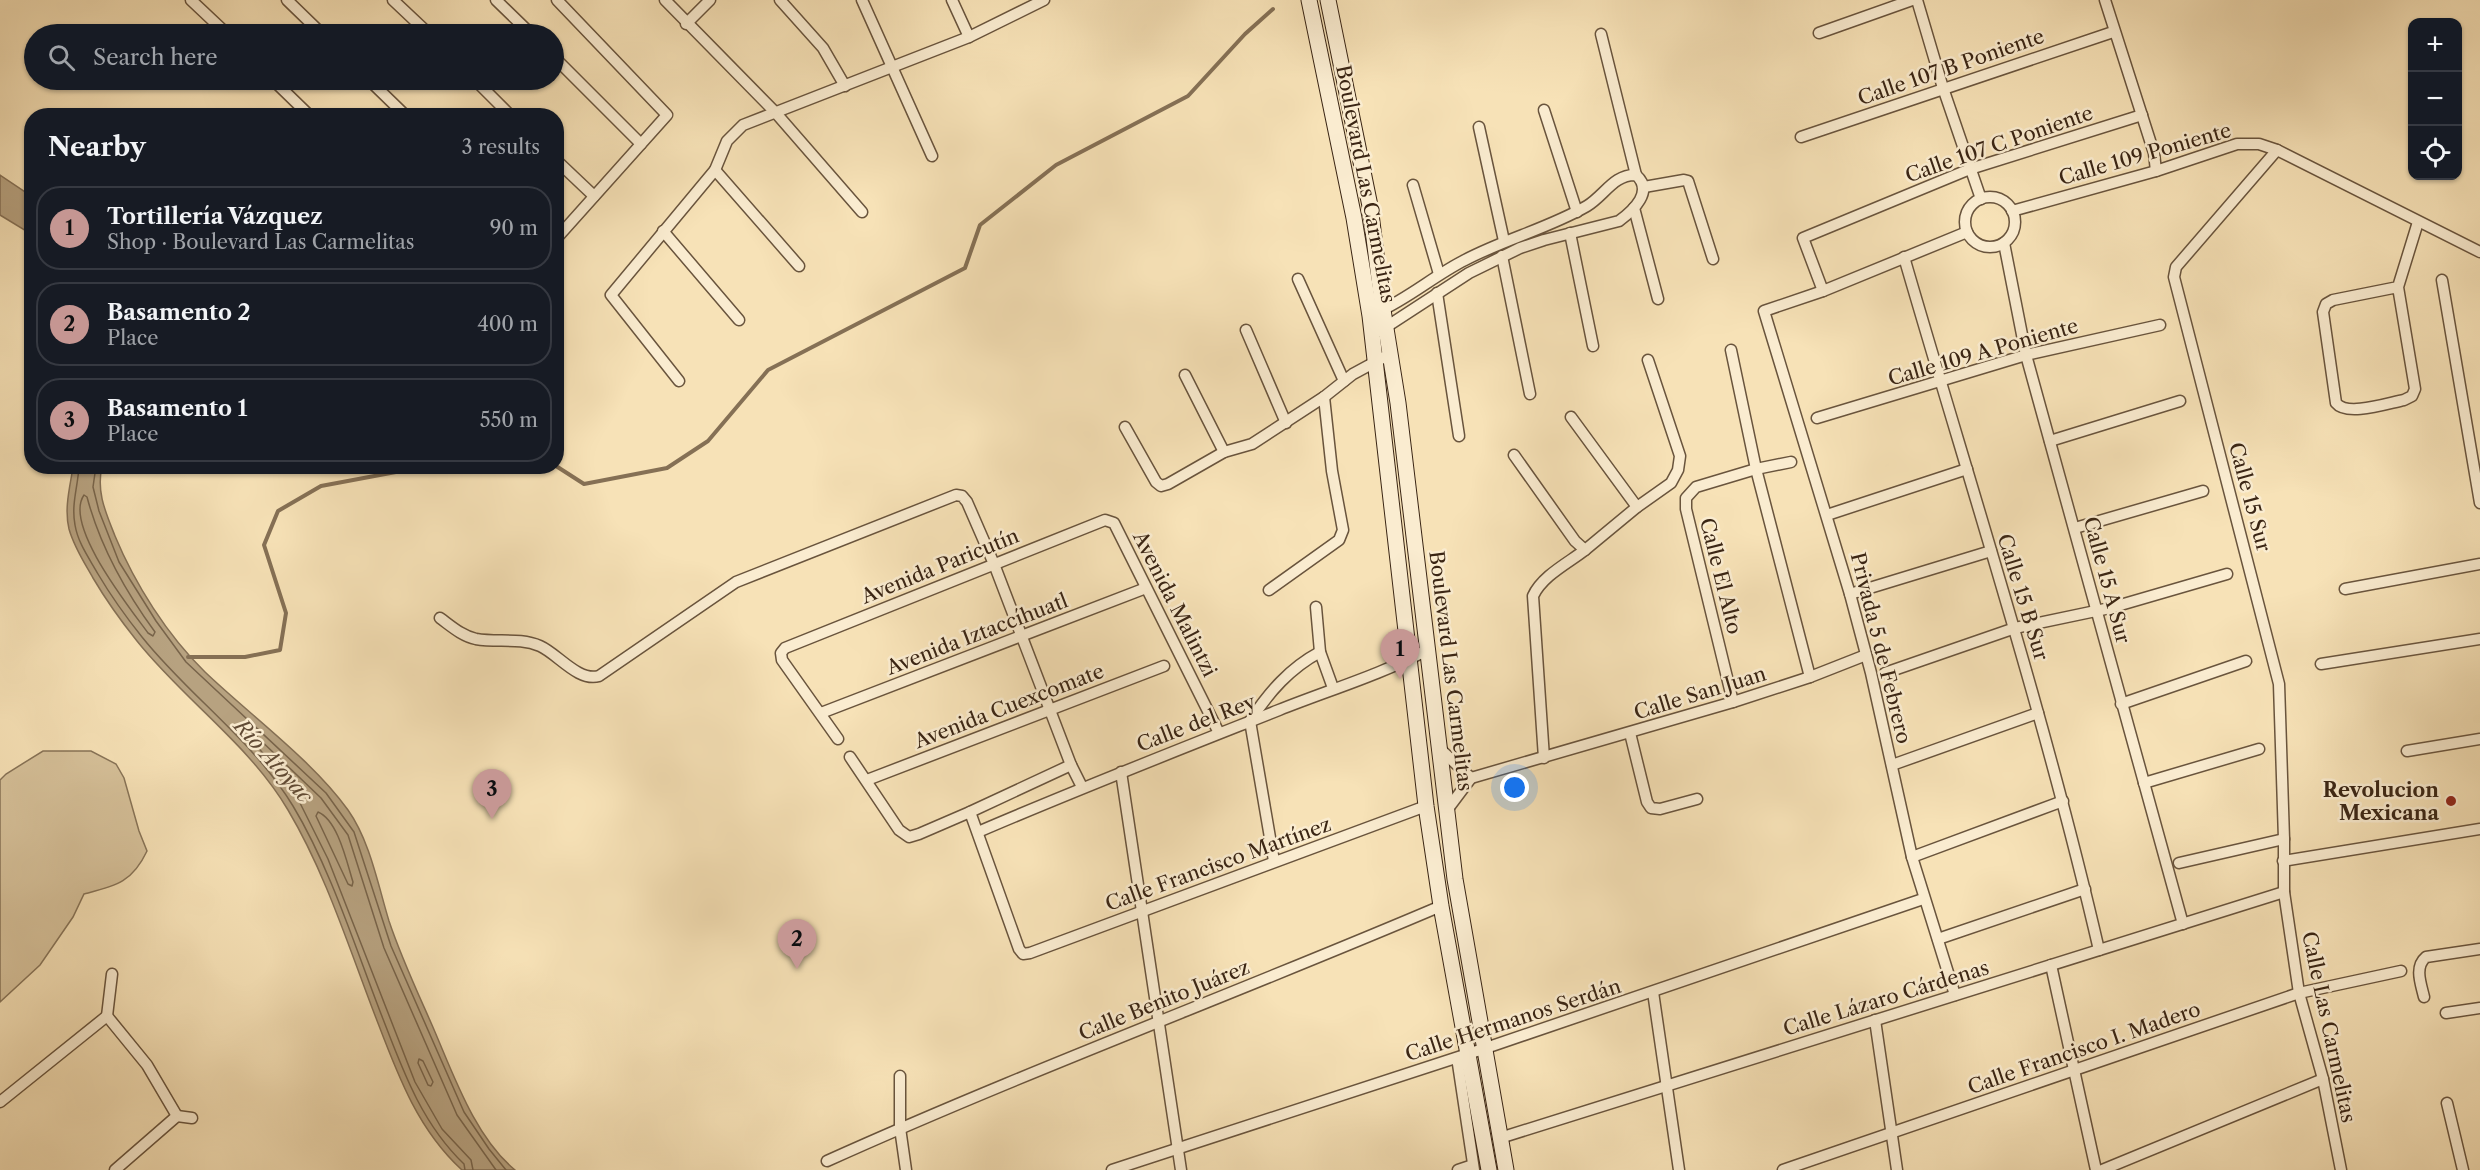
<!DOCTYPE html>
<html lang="en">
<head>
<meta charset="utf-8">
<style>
	body { margin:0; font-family:"Libre Caslon Text",serif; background:#242831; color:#f1f3f6 }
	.controls { position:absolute; right:18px; top:18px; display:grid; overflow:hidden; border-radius:12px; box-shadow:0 2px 4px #0004 }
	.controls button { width:54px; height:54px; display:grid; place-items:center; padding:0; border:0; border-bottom:2px solid #363941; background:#171b24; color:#f1f3f6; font:30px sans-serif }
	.you { position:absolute; left:1515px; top:788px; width:21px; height:21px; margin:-15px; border:4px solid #fff; border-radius:50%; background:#1a73e8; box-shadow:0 0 0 9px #1a73e833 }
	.badge { display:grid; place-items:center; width:39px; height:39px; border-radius:50%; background:#c59692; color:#111; font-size:20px; font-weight:700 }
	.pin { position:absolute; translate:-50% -50px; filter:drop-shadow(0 2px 3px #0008) }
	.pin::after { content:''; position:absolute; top:32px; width:21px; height:18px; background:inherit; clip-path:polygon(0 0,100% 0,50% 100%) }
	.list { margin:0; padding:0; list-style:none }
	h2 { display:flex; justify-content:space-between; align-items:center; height:78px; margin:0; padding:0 24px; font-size:26px }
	h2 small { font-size:20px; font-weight:400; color:#9ea1a6 }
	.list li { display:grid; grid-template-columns:39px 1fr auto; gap:18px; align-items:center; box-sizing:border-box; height:84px; margin:0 12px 12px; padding:0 12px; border:2px solid #363941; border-radius:24px }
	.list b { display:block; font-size:22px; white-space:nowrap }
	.list p { margin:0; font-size:20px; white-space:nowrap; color:#9ea1a6 }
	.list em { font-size:20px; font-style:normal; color:#9ea1a6 }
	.icon { flex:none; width:33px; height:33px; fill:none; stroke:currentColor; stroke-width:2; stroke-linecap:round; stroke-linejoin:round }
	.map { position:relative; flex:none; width:2480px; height:1170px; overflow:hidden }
	.search { position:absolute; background:#171b24; box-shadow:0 2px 4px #0004; left:24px; top:24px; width:540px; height:66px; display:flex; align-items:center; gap:15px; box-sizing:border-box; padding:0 21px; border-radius:33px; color:#9ea1a6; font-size:22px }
	.panel { position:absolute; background:#171b24; box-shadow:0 2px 4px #0004; left:24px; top:108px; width:540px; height:366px; border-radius:24px }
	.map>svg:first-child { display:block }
	.green { fill:#d7c29b; stroke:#887458; stroke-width:1.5 }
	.water { fill:#b7a280; stroke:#857055; stroke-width:1.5 }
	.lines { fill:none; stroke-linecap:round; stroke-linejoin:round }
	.shore { stroke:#78644a; stroke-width:1.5 }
	.stream { stroke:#857055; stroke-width:4 }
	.minor-casing { stroke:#69543d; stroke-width:13 }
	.secondary-casing { stroke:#3a2514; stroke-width:17 }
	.minor { stroke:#faecd0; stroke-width:10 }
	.secondary { stroke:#faecd0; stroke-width:15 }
	.poi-dot { fill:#8f2418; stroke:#faecd0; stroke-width:2 }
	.labels { text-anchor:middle; stroke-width:5; stroke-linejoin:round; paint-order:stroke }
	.street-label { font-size:20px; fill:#3a2514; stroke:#faecd0 }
	.poi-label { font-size:20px; font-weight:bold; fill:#3a2514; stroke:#faecd0; text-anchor:end }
	.water-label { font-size:21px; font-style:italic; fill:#604a34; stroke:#faecd0 }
</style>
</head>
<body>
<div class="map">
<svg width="2480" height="1170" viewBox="0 0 2480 1170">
	<rect width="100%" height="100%" fill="#f7e2b7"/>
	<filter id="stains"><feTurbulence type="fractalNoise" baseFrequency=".00333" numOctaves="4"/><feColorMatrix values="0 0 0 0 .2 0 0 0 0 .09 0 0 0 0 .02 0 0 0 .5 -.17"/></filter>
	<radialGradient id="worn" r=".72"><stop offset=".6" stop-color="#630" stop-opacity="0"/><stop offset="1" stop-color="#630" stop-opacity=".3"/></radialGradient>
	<path class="green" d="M43 751H91L116 764 124 778 139 831 147 851C132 883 115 886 84 894L73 917 40 965 0 1002V780L6 774Z"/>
	<g class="water">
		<path d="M0 175 31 196V234L0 215Z"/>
		<path d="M73 467H102C96 492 106 513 115 536 135 584 167 635 205 672 250 715 312 760 348 810 370 841 378 885 389 921 401 957 417 991 432 1025 453 1073 474 1136 515 1170H462C417 1129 397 1073 376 1018 349 948 326 874 288 810 249 744 184 700 137 641 121 621 106 600 93 578 84 562 74 547 69 529 64 508 70 487 73 467Z"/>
	</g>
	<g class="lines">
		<g class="shore">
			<path d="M79 466C78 487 71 504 75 525 78 543 89 558 98 574 111 596 126 617 142 637 189 696 253 740 293 806 331 869 356 950 383 1019 403 1071 422 1124 464 1164L465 1170"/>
			<path d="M96 466 93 487 99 511 119 562 156 621 186 662 326 793 354 832 391 946 464 1112 489 1149 506 1170"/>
			<path d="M84 495 87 497C100 546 125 591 155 632L153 636 148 633C130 608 63 525 84 495Z"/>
			<path d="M318 812C338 820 347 863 353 882L352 886 348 884 316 816Z"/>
			<path d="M419 1059 423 1061 433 1082 431 1086 428 1085 418 1063Z"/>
			<path d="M473 1170 471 1160 442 1129 415 1082 328 859 300 803 277 770 251 739 252 735H255L321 798 348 835 384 948 457 1115 496 1170"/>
		</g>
		<g class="stream">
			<path d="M556 466 584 484 667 468 708 441 768 370 965 268 980 225 1056 165 1188 96 1245 34 1273 9"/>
			<path d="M188 657H245L280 650 286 613 264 545 278 511 321 486 428 466"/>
		</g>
		<defs>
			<g id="minor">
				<path d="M191 0 227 34"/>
				<path d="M287 0 322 34"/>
				<path d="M393 0 429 34"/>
				<path d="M496 0 531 34"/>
				<path d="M665 0 775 112 862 212"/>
				<path d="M780 0 823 48 845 86"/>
				<path d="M862 0 932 156"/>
				<path d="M952 0 969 37"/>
				<path d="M1917 0 1943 88 1981 199"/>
				<path d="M2105 0 2154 153 2156 171"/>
				<path d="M686 24 710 0"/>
				<path d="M1819 33 1912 0"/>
				<path d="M1601 34 1636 175"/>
				<path d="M554 57 641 144"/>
				<path d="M273 80 310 116"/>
				<path d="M369 80 406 116"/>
				<path d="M475 80 511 116"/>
				<path d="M1544 110 1577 212"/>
				<path d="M1479 127 1504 241"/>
				<path d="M1801 137 2113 32"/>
				<path d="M2277 150 2176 267 2174 277 2279 684 2284 839V892L2299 993 2323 1079 2341 1170"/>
				<path d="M556 160 594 196"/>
				<path d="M715 170 799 266"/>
				<path d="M1413 185 1439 274"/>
				<path d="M1644 187 1684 180 1688 181 1713 259"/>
				<circle cx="1990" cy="222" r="25"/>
				<path d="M1634 208 1658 299"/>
				<path d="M2012 211 2156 171 2237 144H2259L2277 150 2480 252"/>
				<path d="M663 231 739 320"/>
				<path d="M1570 233 1593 346"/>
				<path d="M556 239 667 115 557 0"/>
				<path d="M2004 243 2026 355 2183 924"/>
				<path d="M1502 256 1530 394"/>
				<path d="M1904 257C1971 488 2045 716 2099 950"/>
				<path d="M1298 279 1344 381"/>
				<path d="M2442 280 2480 503"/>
				<path d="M2398 287 2333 300 2326 304 2323 312 2336 403C2347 417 2388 403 2404 400L2412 396 2415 389 2398 287 2418 222"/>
				<path d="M1823 291 1803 238 1970 169 2142 115"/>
				<path d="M1437 293 1459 436"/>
				<path d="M1378 312C1409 298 1435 275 1465 260 1505 239 1549 228 1587 206 1604 196 1614 174 1636 175 1654 191 1634 210 1619 221L1544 240 1520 248 1469 273 1380 331"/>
				<path d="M1246 330 1286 423"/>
				<path d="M1731 350 1756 469 1810 677"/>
				<path d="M1185 375 1224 452"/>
				<path d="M679 381 611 295 715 170 727 141 743 125 969 37 1044 0"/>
				<path d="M1571 417 1637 507"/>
				<path d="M1817 418 2026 355 2160 325"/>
				<path d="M1125 427 1156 482 1161 486 1168 484 1224 452 1252 444 1324 397 1353 374 1390 354"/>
				<path d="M2050 441 2180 401"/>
				<path d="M1514 455 1575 541 1585 550 1637 507 1671 483 1678 470 1680 456 1648 360"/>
				<path d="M1827 515 1967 469"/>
				<path d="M2075 528 2203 491"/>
				<path d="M2345 589 2480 564"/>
				<path d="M1269 590 1339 540 1343 530 1332 471 1324 397"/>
				<path d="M1850 594 1991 551"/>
				<path d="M1316 607 1320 652 1333 688"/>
				<path d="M440 618C451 626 462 636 476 639 497 643 519 637 540 646 558 654 578 682 599 676L736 582 956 495 962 496 967 502 994 564 1071 765 1082 787"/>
				<path d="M2321 664 2480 639"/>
				<path d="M1885 673 2015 628 2110 608 2227 574"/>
				<path d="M1733 702 1686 509V498L1696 487 1756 469 1791 462"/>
				<path d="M2121 704 2246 661"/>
				<path d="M821 713 1146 588"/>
				<path d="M1630 733 1647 802 1651 808 1660 809 1697 799"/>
				<path d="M838 739 782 660 781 653 785 648 1105 520 1114 523 1219 733"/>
				<path d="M1440 749 1471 778 1447 810"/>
				<path d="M2407 751 2480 739"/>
				<path d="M850 757 899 830 909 837 919 834 970 812 1071 765"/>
				<path d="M1544 758 1533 596C1542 576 1568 563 1585 550"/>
				<path d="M1892 765 2038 713"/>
				<path d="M1121 772 1181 1170"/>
				<path d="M1471 778 1733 702 1810 677 1866 655"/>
				<path d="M867 780 1164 666"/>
				<path d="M2144 783 2259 749"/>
				<path d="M970 812 1019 949 1023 954 1030 953 1426 806"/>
				<path d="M978 832C1078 789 1178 750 1279 710 1329 690 1380 675 1427 650"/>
				<path d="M1912 857 2063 801"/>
				<path d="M1274 861 1250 721C1269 692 1290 668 1320 652"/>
				<path d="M2283 861 2480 829"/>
				<path d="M2179 863 2284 839"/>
				<path d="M1938 939 2085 889"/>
				<path d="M2051 965 2096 1170"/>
				<path d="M1653 992 1679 1170"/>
				<path d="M1955 995 1912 857 1871 673 1850 594 1764 311 1823 291 1967 232"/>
				<path d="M2424 997C2421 984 2414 967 2426 957L2480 949"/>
				<path d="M2446 1013 2480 1008"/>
				<path d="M107 1016 147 1065 177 1116"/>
				<path d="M107 1016 112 974"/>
				<path d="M1875 1020 1897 1170"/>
				<path d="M1466 1055 1458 1064 1474 1170"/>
				<path d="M900 1076V1128L906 1170"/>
				<path d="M0 1102 107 1016"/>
				<path d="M2447 1103 2463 1170"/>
				<path d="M177 1116 192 1118"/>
				<path d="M1500 1138 2284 892"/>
				<path d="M827 1161C1029 1070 1237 993 1441 906"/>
				<path d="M115 1170 177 1116"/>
				<path d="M1112 1170 1483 1049 1923 899"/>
				<path d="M1458 1170 1473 1165"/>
				<path d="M1783 1170 2299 993 2401 971"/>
				<path d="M2102 1170 2323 1079"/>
			</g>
			<g id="secondary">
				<path d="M1309 0 1354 218 1370 316 1426 806 1441 906 1489 1170"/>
				<path d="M1328 0 1370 206 1383 310 1398 403 1455 879 1506 1170"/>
			</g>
		</defs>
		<use href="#minor" class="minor-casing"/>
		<use href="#secondary" class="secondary-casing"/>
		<use href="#minor" class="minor"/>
		<use href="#secondary" class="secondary"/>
	</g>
	<circle class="poi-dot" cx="2451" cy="801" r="6"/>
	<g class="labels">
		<g class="street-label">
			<text transform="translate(1951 67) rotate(-19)" y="7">Calle 107 B Poniente</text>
			<text transform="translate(1999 144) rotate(-19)" y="7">Calle 107 C Poniente</text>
			<text transform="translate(2145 154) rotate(-16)" y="7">Calle 109 Poniente</text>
			<text transform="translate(1366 184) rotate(79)" y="7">Boulevard Las Carmelitas</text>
			<text transform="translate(1983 352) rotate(-16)" y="7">Calle 109 A Poniente</text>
			<text transform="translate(2250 497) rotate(75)" y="7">Calle 15 Sur</text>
			<text transform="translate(940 566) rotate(-22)" y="7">Avenida Paricutín</text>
			<text transform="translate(1721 576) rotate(76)" y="7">Calle El Alto</text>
			<text transform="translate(2107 580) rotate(75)" y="7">Calle 15 A Sur</text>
			<text transform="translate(2023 597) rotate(73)" y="7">Calle 15 B Sur</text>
			<text transform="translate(1175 604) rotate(63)" y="7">Avenida Malintzi</text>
			<text transform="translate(977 634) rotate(-21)" y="7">Avenida Iztaccíhuatl</text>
			<text transform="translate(1881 648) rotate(76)" y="7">Privada 5 de Febrero</text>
			<text transform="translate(1451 671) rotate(83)" y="7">Boulevard Las Carmelitas</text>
			<text transform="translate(1700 693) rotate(-17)" y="7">Calle San Juan</text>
			<text transform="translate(1009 706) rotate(-21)" y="7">Avenida Cuexcomate</text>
			<text transform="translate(1196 723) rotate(-21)" y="7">Calle del Rey</text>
			<text transform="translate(1218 864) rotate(-20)" y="7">Calle Francisco Martínez</text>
			<text transform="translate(1886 998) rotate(-17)" y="7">Calle Lázaro Cárdenas</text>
			<text transform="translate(1164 1000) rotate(-22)" y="7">Calle Benito Juárez</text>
			<text transform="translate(1513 1020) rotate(-18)" y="7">Calle Hermanos Serdán</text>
			<text transform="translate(2329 1027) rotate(78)" y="7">Calle Las Carmelitas</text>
			<text transform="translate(2084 1048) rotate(-19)" y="7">Calle Francisco I. Madero</text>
		</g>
		<g class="poi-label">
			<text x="2439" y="797">Revolucion<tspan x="2439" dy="23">Mexicana</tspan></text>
		</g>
		<g class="water-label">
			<text transform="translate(273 761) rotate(48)" y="7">Río Atoyac</text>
		</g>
	</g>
	<rect width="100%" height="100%" filter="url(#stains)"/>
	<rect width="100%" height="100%" fill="url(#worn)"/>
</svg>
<div class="controls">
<button>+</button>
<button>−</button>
<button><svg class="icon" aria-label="locate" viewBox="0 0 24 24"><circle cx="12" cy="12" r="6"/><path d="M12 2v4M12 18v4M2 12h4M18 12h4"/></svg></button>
</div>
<div class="you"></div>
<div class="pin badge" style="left:1400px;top:679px">1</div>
<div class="pin badge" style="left:797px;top:969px">2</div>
<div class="pin badge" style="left:492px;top:819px">3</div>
<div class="search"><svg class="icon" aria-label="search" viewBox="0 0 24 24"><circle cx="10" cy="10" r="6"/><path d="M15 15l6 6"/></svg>Search here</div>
<section class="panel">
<h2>Nearby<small>3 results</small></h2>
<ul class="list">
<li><span class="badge">1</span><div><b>Tortillería Vázquez</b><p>Shop · Boulevard Las Carmelitas</p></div><em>90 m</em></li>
<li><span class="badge">2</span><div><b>Basamento 2</b><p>Place</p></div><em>400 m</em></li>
<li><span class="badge">3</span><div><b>Basamento 1</b><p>Place</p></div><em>550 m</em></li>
</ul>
</section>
</div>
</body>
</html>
